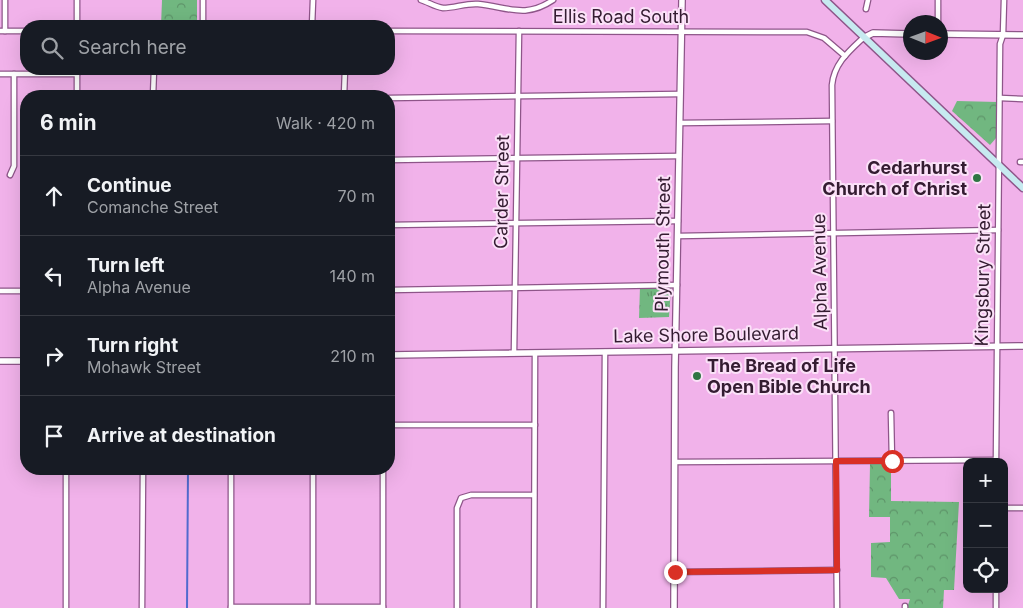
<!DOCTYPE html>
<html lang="en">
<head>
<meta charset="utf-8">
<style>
	body { margin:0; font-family:Inter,sans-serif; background:#20242c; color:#f1f3f6 }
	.controls { position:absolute; right:15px; bottom:15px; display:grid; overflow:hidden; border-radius:10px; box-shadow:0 5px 20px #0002 }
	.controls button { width:45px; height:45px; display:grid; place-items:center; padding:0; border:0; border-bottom:1px solid #363941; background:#171b24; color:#f1f3f6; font:25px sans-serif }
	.compass { position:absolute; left:903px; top:15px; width:45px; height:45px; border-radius:50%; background:#171b24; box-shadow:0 5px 20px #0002; rotate:91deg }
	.stop { position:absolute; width:15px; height:15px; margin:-11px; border:4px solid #d93025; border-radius:50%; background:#fff }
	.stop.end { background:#d93025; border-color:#fff; box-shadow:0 1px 5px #0008 }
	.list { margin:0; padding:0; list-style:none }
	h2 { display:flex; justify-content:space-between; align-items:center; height:65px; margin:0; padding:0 20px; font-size:21px }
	h2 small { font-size:16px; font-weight:400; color:#9ea1a6 }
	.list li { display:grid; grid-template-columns:32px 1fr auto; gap:15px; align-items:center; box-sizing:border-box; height:80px; padding:0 20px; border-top:1px solid #363941 }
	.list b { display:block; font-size:19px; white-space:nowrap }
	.list p { margin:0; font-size:16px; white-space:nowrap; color:#9ea1a6 }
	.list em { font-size:16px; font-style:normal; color:#9ea1a6 }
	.icon { flex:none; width:28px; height:28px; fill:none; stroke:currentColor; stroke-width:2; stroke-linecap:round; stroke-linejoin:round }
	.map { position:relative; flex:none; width:1023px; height:608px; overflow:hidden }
	.search { position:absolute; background:#171b24; box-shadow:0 5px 20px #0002; left:20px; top:20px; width:375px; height:55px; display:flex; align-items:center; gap:12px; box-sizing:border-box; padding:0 18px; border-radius:20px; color:#9ea1a6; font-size:19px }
	.panel { position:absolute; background:#171b24; box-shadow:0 5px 20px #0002; left:20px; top:90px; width:375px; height:385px; border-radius:20px }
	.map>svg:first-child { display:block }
	.grass { fill:url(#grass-tufts) }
	.forest { fill:url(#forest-crowns) }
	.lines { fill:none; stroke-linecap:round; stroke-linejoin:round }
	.stream { stroke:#516ace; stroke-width:2 }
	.minor-casing { stroke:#8e5589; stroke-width:7 }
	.tertiary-casing { stroke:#8e5589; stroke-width:8 }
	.secondary-casing { stroke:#8e5589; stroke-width:9 }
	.minor { stroke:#fff; stroke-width:4.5 }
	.tertiary { stroke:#fff; stroke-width:5.5 }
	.secondary { stroke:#c7eaf0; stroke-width:6 }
	.route { stroke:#d93025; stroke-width:6 }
	.poi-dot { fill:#2f7643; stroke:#fbe1f8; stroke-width:2 }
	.labels { text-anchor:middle; stroke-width:4; stroke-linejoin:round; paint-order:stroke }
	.street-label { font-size:18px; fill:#341c31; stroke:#fbe1f8 }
	.poi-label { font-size:18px; font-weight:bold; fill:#341c31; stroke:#fbe1f8; text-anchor:end }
</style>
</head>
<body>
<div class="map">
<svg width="1023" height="608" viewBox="0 0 1023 608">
	<defs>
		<pattern id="grass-tufts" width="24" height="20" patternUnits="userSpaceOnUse" patternTransform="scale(1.25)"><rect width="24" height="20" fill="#71b780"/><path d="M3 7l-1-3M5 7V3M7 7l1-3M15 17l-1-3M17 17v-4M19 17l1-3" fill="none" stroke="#5e9469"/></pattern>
		<pattern id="forest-crowns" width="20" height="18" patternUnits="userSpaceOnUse" patternTransform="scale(1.25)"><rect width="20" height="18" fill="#71b780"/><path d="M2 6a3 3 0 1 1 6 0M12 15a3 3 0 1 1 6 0" fill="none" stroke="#5e9469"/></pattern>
	</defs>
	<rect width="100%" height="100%" fill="#f1b2ea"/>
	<path class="grass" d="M640 287H671L669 317 639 318Z"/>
	<g class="forest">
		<path d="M162 0H197V26H161Z"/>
		<path d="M957 101 998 102 997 137 990 145 952 111Z"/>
		<path d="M891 463V501L959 502 954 590H944L943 608H907L910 599H899L886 578 871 577V543L890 542V517H869L870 464Z"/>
	</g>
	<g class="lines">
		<path class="stream" d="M187 608 188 469"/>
		<defs>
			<g id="minor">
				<path d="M203 0V26"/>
				<path d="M421 0C428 2 435 7 443 8 455 8 466 3 478 4 508 7 525 19 553 0"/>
				<path d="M866 9 868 0"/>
				<path d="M938 22V0"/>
				<path d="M77 26V0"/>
				<path d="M312 26 313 0"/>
				<path d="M0 31H26"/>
				<path d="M5 31V0"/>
				<path d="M389 31 807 32 824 38 845 56"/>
				<path d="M0 74H77"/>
				<path d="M77 96V69"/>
				<path d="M153 96 154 69"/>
				<path d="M344 96 345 69"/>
				<path d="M389 98 680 94"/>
				<path d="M1000 98 1023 99"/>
				<path d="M680 123 832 121"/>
				<path d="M389 160 679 156"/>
				<path d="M1020 162H1023"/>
				<path d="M10 175 14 166V74"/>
				<path d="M389 225 678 221"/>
				<path d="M678 236 998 230"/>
				<path d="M389 290 677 285"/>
				<path d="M0 291H26"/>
				<path d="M514 353 519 31"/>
				<path d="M891 413 892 461"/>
				<path d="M389 425H535"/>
				<path d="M675 462 996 460"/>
				<path d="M996 462 1000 44 1003 35 1004 0"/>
				<path d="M1004 508H1023"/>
				<path d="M675 572 837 570"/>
				<path d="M996 589V608"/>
				<path d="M231 607H383"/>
				<path d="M66 608V469"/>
				<path d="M142 608 143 469"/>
				<path d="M231 608V469"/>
				<path d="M313 608V469"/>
				<path d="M383 608V469"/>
				<path d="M457 608V508L461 498 471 495H534"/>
				<path d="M534 608 535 353"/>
				<path d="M603 608 605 352"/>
				<path d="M837 608 832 85C834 64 848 52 863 38"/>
				<path d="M905 608V606"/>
			</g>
			<g id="tertiary">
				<path d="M940 34 1023 35"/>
				<path d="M863 38 873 33 910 34"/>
				<path d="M389 355 1023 346"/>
				<path d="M0 361H26"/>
				<path d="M674 608 675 367 682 0"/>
			</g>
			<path id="secondary" d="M825 0 1023 188"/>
		</defs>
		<use href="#minor" class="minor-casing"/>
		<use href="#tertiary" class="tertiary-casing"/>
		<use href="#secondary" class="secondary-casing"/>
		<use href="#minor" class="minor"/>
		<use href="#tertiary" class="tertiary"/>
		<use href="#secondary" class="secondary"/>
	</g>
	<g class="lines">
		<path class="route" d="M675 572 837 570 836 461H892"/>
	</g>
	<g class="poi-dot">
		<circle cx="977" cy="178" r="5"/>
		<circle cx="697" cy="376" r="5"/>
	</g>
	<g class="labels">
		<g class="street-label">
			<text x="621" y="23">Ellis Road South</text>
			<text transform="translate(502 192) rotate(-89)" y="6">Carder Street</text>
			<text transform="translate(663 244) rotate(-89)" y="6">Plymouth Street</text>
			<text transform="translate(820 272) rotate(-91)" y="6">Alpha Avenue</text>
			<text transform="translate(983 275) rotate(-89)" y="6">Kingsbury Street</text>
			<text transform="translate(706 335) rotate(-1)" y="6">Lake Shore Boulevard</text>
		</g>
		<g class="poi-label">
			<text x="967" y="174">Cedarhurst<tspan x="967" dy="21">Church of Christ</tspan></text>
			<text x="707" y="372" text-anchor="start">The Bread of Life<tspan x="707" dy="21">Open Bible Church</tspan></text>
		</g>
	</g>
</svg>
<div class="controls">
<button>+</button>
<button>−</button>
<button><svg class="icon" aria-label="locate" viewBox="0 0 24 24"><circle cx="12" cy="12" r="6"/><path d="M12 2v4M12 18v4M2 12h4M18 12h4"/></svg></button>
</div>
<svg class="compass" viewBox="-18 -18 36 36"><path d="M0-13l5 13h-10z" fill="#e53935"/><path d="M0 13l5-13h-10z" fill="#9ea1a6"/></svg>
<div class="stop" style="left:892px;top:461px"></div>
<div class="stop end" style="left:675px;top:572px"></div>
<div class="search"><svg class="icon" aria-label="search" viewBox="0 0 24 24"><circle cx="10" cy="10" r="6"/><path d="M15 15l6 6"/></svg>Search here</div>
<section class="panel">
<h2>6 min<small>Walk · 420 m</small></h2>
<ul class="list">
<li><svg class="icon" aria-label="ahead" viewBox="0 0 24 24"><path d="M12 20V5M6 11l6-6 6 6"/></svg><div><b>Continue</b><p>Comanche Street</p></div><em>70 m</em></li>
<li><svg class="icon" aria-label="left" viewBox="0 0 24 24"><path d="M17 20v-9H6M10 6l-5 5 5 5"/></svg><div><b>Turn left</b><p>Alpha Avenue</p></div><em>140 m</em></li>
<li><svg class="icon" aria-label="right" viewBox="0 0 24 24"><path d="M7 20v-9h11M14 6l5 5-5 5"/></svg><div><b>Turn right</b><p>Mohawk Street</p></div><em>210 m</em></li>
<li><svg class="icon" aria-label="arrive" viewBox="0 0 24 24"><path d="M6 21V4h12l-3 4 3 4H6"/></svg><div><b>Arrive at destination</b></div></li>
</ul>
</section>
</div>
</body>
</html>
